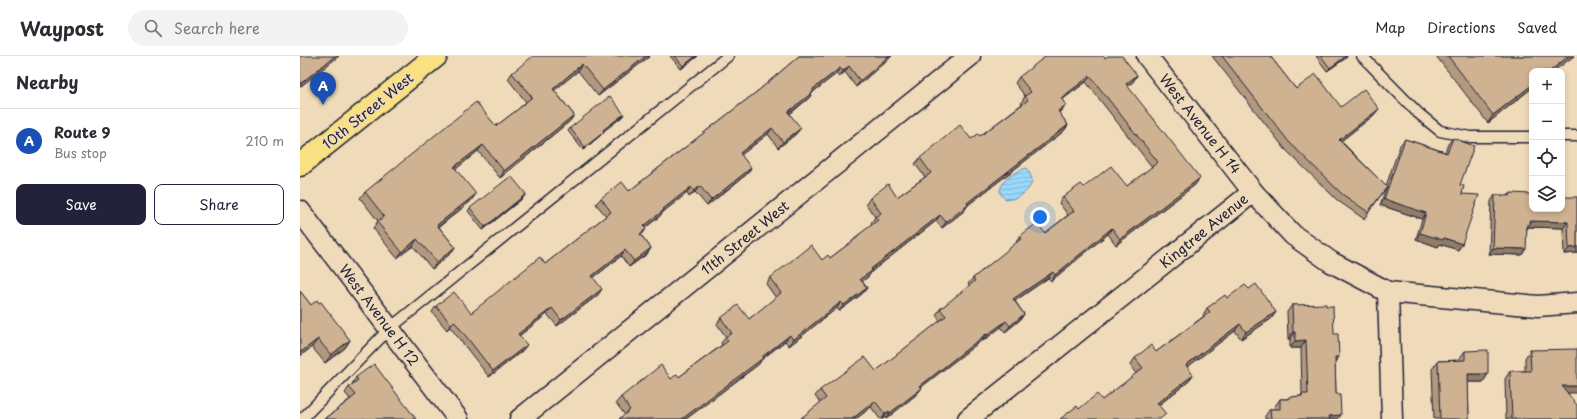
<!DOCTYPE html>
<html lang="en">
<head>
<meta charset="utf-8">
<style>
	body { margin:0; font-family:"Playpen Sans",sans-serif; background:#f2f2f3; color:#2b2b33 }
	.controls { position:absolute; right:12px; top:12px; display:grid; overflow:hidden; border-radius:8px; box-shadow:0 2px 6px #0003 }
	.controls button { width:36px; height:36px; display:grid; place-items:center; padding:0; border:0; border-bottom:1px solid #e1e1e2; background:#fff; color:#2b2b33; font:20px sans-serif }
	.you { position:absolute; left:740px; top:161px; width:14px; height:14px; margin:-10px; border:3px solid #fff; border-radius:50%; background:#1a73e8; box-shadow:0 0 0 6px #1a73e833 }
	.badge { display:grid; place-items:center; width:26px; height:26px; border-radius:50%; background:#22223b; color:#fff; font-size:13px; font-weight:700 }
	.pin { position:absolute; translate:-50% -33px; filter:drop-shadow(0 1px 2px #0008) }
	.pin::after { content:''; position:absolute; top:21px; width:14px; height:12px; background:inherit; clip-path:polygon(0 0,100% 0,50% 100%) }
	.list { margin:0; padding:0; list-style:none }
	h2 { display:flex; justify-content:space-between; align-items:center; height:52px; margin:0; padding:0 16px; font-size:17px }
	h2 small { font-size:13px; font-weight:400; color:#7c7c81 }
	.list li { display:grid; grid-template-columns:26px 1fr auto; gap:12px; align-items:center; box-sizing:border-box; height:64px; padding:0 16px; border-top:1px solid #e1e1e2 }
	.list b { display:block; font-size:15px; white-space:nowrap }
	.list p { margin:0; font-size:13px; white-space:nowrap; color:#7c7c81 }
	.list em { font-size:13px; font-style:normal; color:#7c7c81 }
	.actions { display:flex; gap:8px; padding:12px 16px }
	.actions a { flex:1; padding:9px 0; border:1px solid #22223b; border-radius:8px; text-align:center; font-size:14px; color:#22223b }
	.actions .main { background:#22223b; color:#fff }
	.icon { flex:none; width:22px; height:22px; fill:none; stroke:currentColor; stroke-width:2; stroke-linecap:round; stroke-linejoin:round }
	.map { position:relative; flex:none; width:1277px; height:363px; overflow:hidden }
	header { display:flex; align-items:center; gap:24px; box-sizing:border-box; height:56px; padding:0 20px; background:#fff; border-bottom:1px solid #e1e1e2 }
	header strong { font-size:19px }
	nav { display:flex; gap:22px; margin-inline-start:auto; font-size:14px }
	.search { width:280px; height:36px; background:#f2f2f3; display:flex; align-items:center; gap:10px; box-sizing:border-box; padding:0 14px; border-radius:22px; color:#7c7c81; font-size:15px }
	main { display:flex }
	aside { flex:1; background:#fff }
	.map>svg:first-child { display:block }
	.water { fill:url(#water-rules); stroke:#698fae }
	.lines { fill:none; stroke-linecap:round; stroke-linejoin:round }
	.lane-casing { stroke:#22223b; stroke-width:13 }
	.street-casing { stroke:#22223b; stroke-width:23 }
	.primary-casing { stroke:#22223b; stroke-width:25 }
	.lane { stroke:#efdbb9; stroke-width:10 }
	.street { stroke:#efdbb9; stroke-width:20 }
	.primary { stroke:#f9e181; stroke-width:22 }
	.wall { fill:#b2997d; stroke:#22223b }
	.shaded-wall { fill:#917d66; stroke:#22223b }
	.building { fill:#cfb291; stroke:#22223b }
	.labels { text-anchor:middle; stroke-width:3; stroke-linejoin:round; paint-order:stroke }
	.street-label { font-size:14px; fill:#22223b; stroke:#efdbb9 }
</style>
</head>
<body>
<header>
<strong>Waypost</strong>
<div class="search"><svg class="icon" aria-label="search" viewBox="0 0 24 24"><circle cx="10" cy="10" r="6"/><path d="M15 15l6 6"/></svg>Search here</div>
<nav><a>Map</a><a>Directions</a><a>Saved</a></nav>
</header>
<main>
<aside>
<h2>Nearby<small></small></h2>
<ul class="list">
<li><span class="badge" style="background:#1a4fb4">A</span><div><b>Route 9</b><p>Bus stop</p></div><em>210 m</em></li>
</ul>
<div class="actions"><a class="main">Save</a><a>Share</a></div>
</aside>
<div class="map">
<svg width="1277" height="363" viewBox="0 0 1277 363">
	<defs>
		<pattern id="water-rules" width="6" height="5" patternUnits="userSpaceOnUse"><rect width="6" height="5" fill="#99d8fb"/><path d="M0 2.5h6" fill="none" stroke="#84b9d8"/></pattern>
	</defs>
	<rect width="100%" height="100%" fill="#efdbb9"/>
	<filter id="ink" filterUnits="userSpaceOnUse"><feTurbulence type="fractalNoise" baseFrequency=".025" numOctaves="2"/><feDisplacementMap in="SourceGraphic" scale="8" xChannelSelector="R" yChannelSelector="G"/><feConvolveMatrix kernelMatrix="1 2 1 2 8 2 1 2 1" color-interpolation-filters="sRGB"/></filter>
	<g filter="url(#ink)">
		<path class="water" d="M726 112C728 115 731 119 732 123 732 135 714 147 704 142L700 137C700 124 715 116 726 112Z"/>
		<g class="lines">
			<defs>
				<g id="lane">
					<path d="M1062 0 1118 57 1140 75 1170 81H1232"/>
					<path d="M1262 80H1277"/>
					<path d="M2 363 89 273 428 0"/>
				</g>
				<g id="street">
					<path d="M847 0 953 136 993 179 1031 206 1088 236 1238 250 1277 247"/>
					<path d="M0 155 158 363"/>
					<path d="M1088 236 1092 363"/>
					<path d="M220 363 670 0"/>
					<path d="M668 363 953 136"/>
				</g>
				<path id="primary" d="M0 109 136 0"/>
			</defs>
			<use href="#lane" class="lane-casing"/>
			<use href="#street" class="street-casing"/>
			<use href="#primary" class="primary-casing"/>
			<use href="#lane" class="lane"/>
			<use href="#street" class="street"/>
			<use href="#primary" class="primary"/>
		</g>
		<g class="wall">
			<path d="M350 0 298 40 278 15 254 34 274 59 270 65 200 122 178 95 155 113 171 145 139 171 155 191 151 197 132 213 113 190 97 202 73 172 78 165 60 142 65 136 196 70 217 54 226 46 208 23 212 17Z"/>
			<path d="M370 0H398L381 13Z"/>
			<path d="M499 0H592L556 31 545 16 539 21 536 18 513 36 509 42 490 58 496 78 478 92 468 78 441 99 447 118 407 150 395 136 389 141 387 137 363 156 360 160 345 172 341 179 351 192 347 198 329 211 321 200 293 222 298 239 257 270 247 258 219 280 222 295 189 321 150 271 147 274 132 256 136 250 171 257 245 208 306 160 296 148 301 142 329 135 459 34Z"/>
			<path d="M912 0H970L996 33 1041 51 1074 59 1041 85 1086 130 1100 89 1105 83 1145 96 1148 88 1153 82 1162 138V188L1158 194 1140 188 1138 191 1116 183 1122 163 1080 149 1086 132 1064 163 1037 144 985 93Z"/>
			<path d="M1016 0H1047L1046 2 1027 15Z"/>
			<path d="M1136 0H1274L1232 15V32L1188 67Z"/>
			<path d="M805 2 837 19 833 26 827 30 895 129 816 189 808 178 751 225 748 222 715 245 724 258 720 264 705 276 701 271 683 285 682 284 621 331 617 338 586 363 585 361 583 363H580L571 351 556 363H500L521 347 515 340 520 334 576 315 640 265 636 259 640 253 670 230 668 228 673 222 717 187 716 186 720 180 745 177 768 159 759 147 763 141 784 131 827 130 852 111 786 26 762 44 761 55 759 57 768 69 764 75 668 149 664 155 642 172 636 165 572 215 568 221 562 225 567 232 562 238 539 255 537 252 489 290 485 285 461 304 459 308 386 363H319L325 359 316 347 321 341 371 323 379 321 422 289 421 287 426 281 417 268 421 262 449 263 476 242 466 228 470 222 522 204 530 202 554 184 557 180 572 169 571 167 575 161 566 148 570 142 597 141 625 121 615 108 620 102 680 80 722 48 721 47 725 40 715 27 719 21Z"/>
			<path d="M324 58 322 61 303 75 301 79 283 94 268 75 270 72Z"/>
			<path d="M1211 137 1232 153 1277 141V197L1264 198 1263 172 1228 171 1226 174 1222 199 1189 198 1191 145 1195 139H1209Z"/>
			<path d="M223 142 183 174 168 155 170 152Z"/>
			<path d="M949 233 976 256 971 263 941 283 935 275 887 311 888 326 859 349 779 353 802 344 836 318 830 309 835 302 856 296 904 260 903 259 907 252 927 242Z"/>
			<path d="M0 235 11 249 50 284 45 292 25 307 12 291 0 300Z"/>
			<path d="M992 249 1026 250 1035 306 1036 338 1038 363H965V360L970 353H975V350L980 343H987L989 341 1001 340 1002 338 1001 292H990V283H988L987 256Z"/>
			<path d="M1230 294 1268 337 1277 363H1206L1205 323 1210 315H1225V302Z"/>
			<path d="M1165 295 1188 318 1183 326H1168L1169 363H1134L1132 313 1138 305 1159 304V303Z"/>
			<path d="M56 321 116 363H25L50 343 45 337 49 331 53 328H52Z"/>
		</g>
		<g class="shaded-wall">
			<path d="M35 0H39L0 31V28Z"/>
			<path d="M346 0H350L298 40 303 34Z"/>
			<path d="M396 0H398L381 13 383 10Z"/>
			<path d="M589 0H592L556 31 560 25Z"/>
			<path d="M1046 0H1047L1046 2 1027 15 1030 12Z"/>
			<path d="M1269 0H1274L1254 15H1250Z"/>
			<path d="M282 8 278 15 249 39 253 33Z"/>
			<path d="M549 10 545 16 539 21 543 15Z"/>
			<path d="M540 12 536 18 508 40 513 33Z"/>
			<path d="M837 19 833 26 822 34 826 28Z"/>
			<path d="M790 20 786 26 756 48 761 42Z"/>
			<path d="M1232 29V32L1188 67 1193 59Z"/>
			<path d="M513 36 509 42 484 62 488 56Z"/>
			<path d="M766 49 761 55 753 61 758 55Z"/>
			<path d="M1079 53 1074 59 1035 90 1039 84Z"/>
			<path d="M324 58 322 61 300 78 303 74Z"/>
			<path d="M274 59 270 65 200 122 204 115Z"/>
			<path d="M768 69 764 75 668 149 664 155 642 172 646 166 667 147Z"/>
			<path d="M472 72 468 78 436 103 440 97Z"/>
			<path d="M501 72 496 78 478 92 483 86Z"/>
			<path d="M304 76 301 79 283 94 285 91Z"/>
			<path d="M183 89 178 95 150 118 154 111Z"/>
			<path d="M451 112 447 118 407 150 411 144Z"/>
			<path d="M900 122 895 129 816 189 820 183Z"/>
			<path d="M400 130 395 136 389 141 394 135Z"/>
			<path d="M391 131 387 137 363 156 360 160 339 176 344 170 363 153Z"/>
			<path d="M176 138 171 145 133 175 137 169Z"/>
			<path d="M226 138 223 142 183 174 185 171Z"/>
			<path d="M1084 143 1126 157 1122 163 1080 149Z"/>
			<path d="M640 159 636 165 572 215 568 221 556 230 560 223 571 213Z"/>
			<path d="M1230 165 1268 166 1263 172 1228 171 1226 175 1227 169Z"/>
			<path d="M812 172 808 178 751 225 755 219Z"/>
			<path d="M346 173 342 179 336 184 340 178Z"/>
			<path d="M1120 177 1144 182 1162 188 1158 194 1140 188 1138 191 1116 183Z"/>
			<path d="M117 183 113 190 97 202 102 196Z"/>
			<path d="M155 191 151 197 132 213 137 206Z"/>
			<path d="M1277 191V197L1264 198 1269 192Z"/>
			<path d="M351 192 347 198 329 211 334 205Z"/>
			<path d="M1193 192 1226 193 1222 199 1189 198Z"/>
			<path d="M325 194 321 200 288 226 292 220Z"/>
			<path d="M753 216 748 222 709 249 713 243Z"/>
			<path d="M567 232 562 238 539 255 544 249Z"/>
			<path d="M302 233 298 239 257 270 261 264Z"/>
			<path d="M541 246 537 252 489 290 493 284Z"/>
			<path d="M252 252 247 258 214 284 218 278Z"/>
			<path d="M976 256 971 263 941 283 946 276Z"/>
			<path d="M724 258 720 264 705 276 710 270Z"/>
			<path d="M154 265 150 271 147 274 151 268Z"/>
			<path d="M706 265 701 271 683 285 687 279Z"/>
			<path d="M940 268 935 275 881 316 886 309Z"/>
			<path d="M993 276H995L990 283H988Z"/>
			<path d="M686 278 682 284 615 336 620 330Z"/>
			<path d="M490 279 485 285 461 304 459 308 386 363H382Z"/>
			<path d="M18 283 12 291 0 300V297L1 296Z"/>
			<path d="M50 284 45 292 25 307 31 299Z"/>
			<path d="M1006 284 1001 292H990L995 285Z"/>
			<path d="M227 289 222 295 189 321 193 315Z"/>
			<path d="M1035 301H1039L1034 308Z"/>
			<path d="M1168 318H1188L1183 326H1162Z"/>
			<path d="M893 319 888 326 852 354 857 347Z"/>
			<path d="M1262 330H1277V337H1257Z"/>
			<path d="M622 332 617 338 586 363 590 357Z"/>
			<path d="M575 345 571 351 556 363H552Z"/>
			<path d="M589 355 585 361 582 363 585 358Z"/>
			<path d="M1041 359 1038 363H1027L1029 360Z"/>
		</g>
		<g class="building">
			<path d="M0 0H35L0 28Z"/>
			<path d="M233 0H346L303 34 282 8 253 33 274 59 204 115 183 89 154 111 176 138 137 169 155 191 137 206 117 183 102 196 77 166 84 160 65 136 176 46 196 70 217 54 232 41 212 17Z"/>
			<path d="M375 0H396L383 10Z"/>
			<path d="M499 0H589L560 25 549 10 543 15 540 12 513 33V36L488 56 501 72 483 86 472 72 440 97 451 112 411 144 400 130 394 135 391 131 363 153 364 154 344 170 346 173 340 178 351 192 334 205 325 194 292 220 302 233 261 264 252 252 218 278 227 289 193 315 154 265 151 268 136 250 154 236 171 257 240 201 245 208 311 156 301 142 322 126 329 135 459 34Z"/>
			<path d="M746 0H804L805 2 808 0H822L837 19 826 28 900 122 820 183 812 172 755 219 753 216 713 243 724 258 710 270 706 265 687 279 686 278 620 330 622 332 590 357 589 355 585 358 575 345 552 363H500L526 342 520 334 565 301 576 315 646 260 640 253 675 225 673 222 722 182 720 180 737 167 745 177 774 155 763 141 781 128 784 131 811 110 827 130 858 106 790 20 761 42 766 49 758 55 768 69 667 147 668 149 646 166 640 159 571 213 572 215 560 223 567 232 544 249 541 246 493 284 490 279 462 301 463 302 382 363H319L330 354 321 341 361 309 371 323 377 318 379 321 428 285 425 281 432 277 421 262 438 249 449 263 481 237 470 222 511 189 522 204 528 199 530 202 558 181 557 180 578 164 575 161 581 157 570 142 588 128 597 141 631 117 620 102 660 69 671 83 678 78 680 80 728 44 725 40 731 36 719 21Z"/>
			<path d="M922 0H970L996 33 1016 18 1041 51 1064 33 1079 53 1039 84 1087 131 1068 156 1042 138 989 86Z"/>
			<path d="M1021 0H1046L1030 12Z"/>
			<path d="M1148 0H1269L1250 15H1232V29L1193 59Z"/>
			<path d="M310 40 324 58 303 74 304 76 285 91 270 72Z"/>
			<path d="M1153 82 1174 90 1160 129 1164 130 1162 138 1179 139 1162 188 1144 182 1143 184 1120 177 1126 157 1084 143 1105 83 1147 97Z"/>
			<path d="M211 120 226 138 185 171 170 152Z"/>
			<path d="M1211 137 1232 138V153H1262V141H1277V191L1269 192 1268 166 1230 165V169H1227L1226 193 1193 192 1195 139 1210 140Z"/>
			<path d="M956 228 976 256 946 276 940 268 886 309 893 319 857 347 866 358 860 363H760L777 350 779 353 797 338 802 344 843 312 835 302 851 289 856 296 910 256 907 252 925 239 927 242 945 229 949 233Z"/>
			<path d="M0 235 11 249 17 244 19 247 21 246 50 284 31 299 18 283 1 296 0 294Z"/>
			<path d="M1026 248V250H1033L1034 278H1038L1039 301H1035L1036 338H1040L1041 359 1029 360 1030 363H971L970 353H980V343H989V341L1002 340V338H1008L1006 284 995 285V276H993L992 249Z"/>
			<path d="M1277 293V330H1262L1277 349V363H1212L1210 315H1231L1230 294Z"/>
			<path d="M1188 294V318H1168L1169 363H1140L1138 305 1165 304V295Z"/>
			<path d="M74 308 116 363H65L64 362 63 363H25L56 339 49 331 58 324 56 321Z"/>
		</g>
	</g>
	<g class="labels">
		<g class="street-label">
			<text transform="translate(68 55) rotate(-39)" y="5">10th Street West</text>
			<text transform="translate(900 68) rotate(52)" y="5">West Avenue H 14</text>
			<text transform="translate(904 175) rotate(-39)" y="5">Kingtree Avenue</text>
			<text transform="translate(445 182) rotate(-39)" y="5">11th Street West</text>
			<text transform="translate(79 259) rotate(53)" y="5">West Avenue H 12</text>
		</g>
	</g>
</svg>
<div class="controls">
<button>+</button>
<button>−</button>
<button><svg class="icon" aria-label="locate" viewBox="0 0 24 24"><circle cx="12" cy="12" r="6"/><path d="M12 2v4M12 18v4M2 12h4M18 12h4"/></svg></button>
<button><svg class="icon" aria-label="layers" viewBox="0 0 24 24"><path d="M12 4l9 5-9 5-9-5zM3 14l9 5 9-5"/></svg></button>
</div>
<div class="you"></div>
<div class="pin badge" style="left:23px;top:49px;background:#1a4fb4">A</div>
</div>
</main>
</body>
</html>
